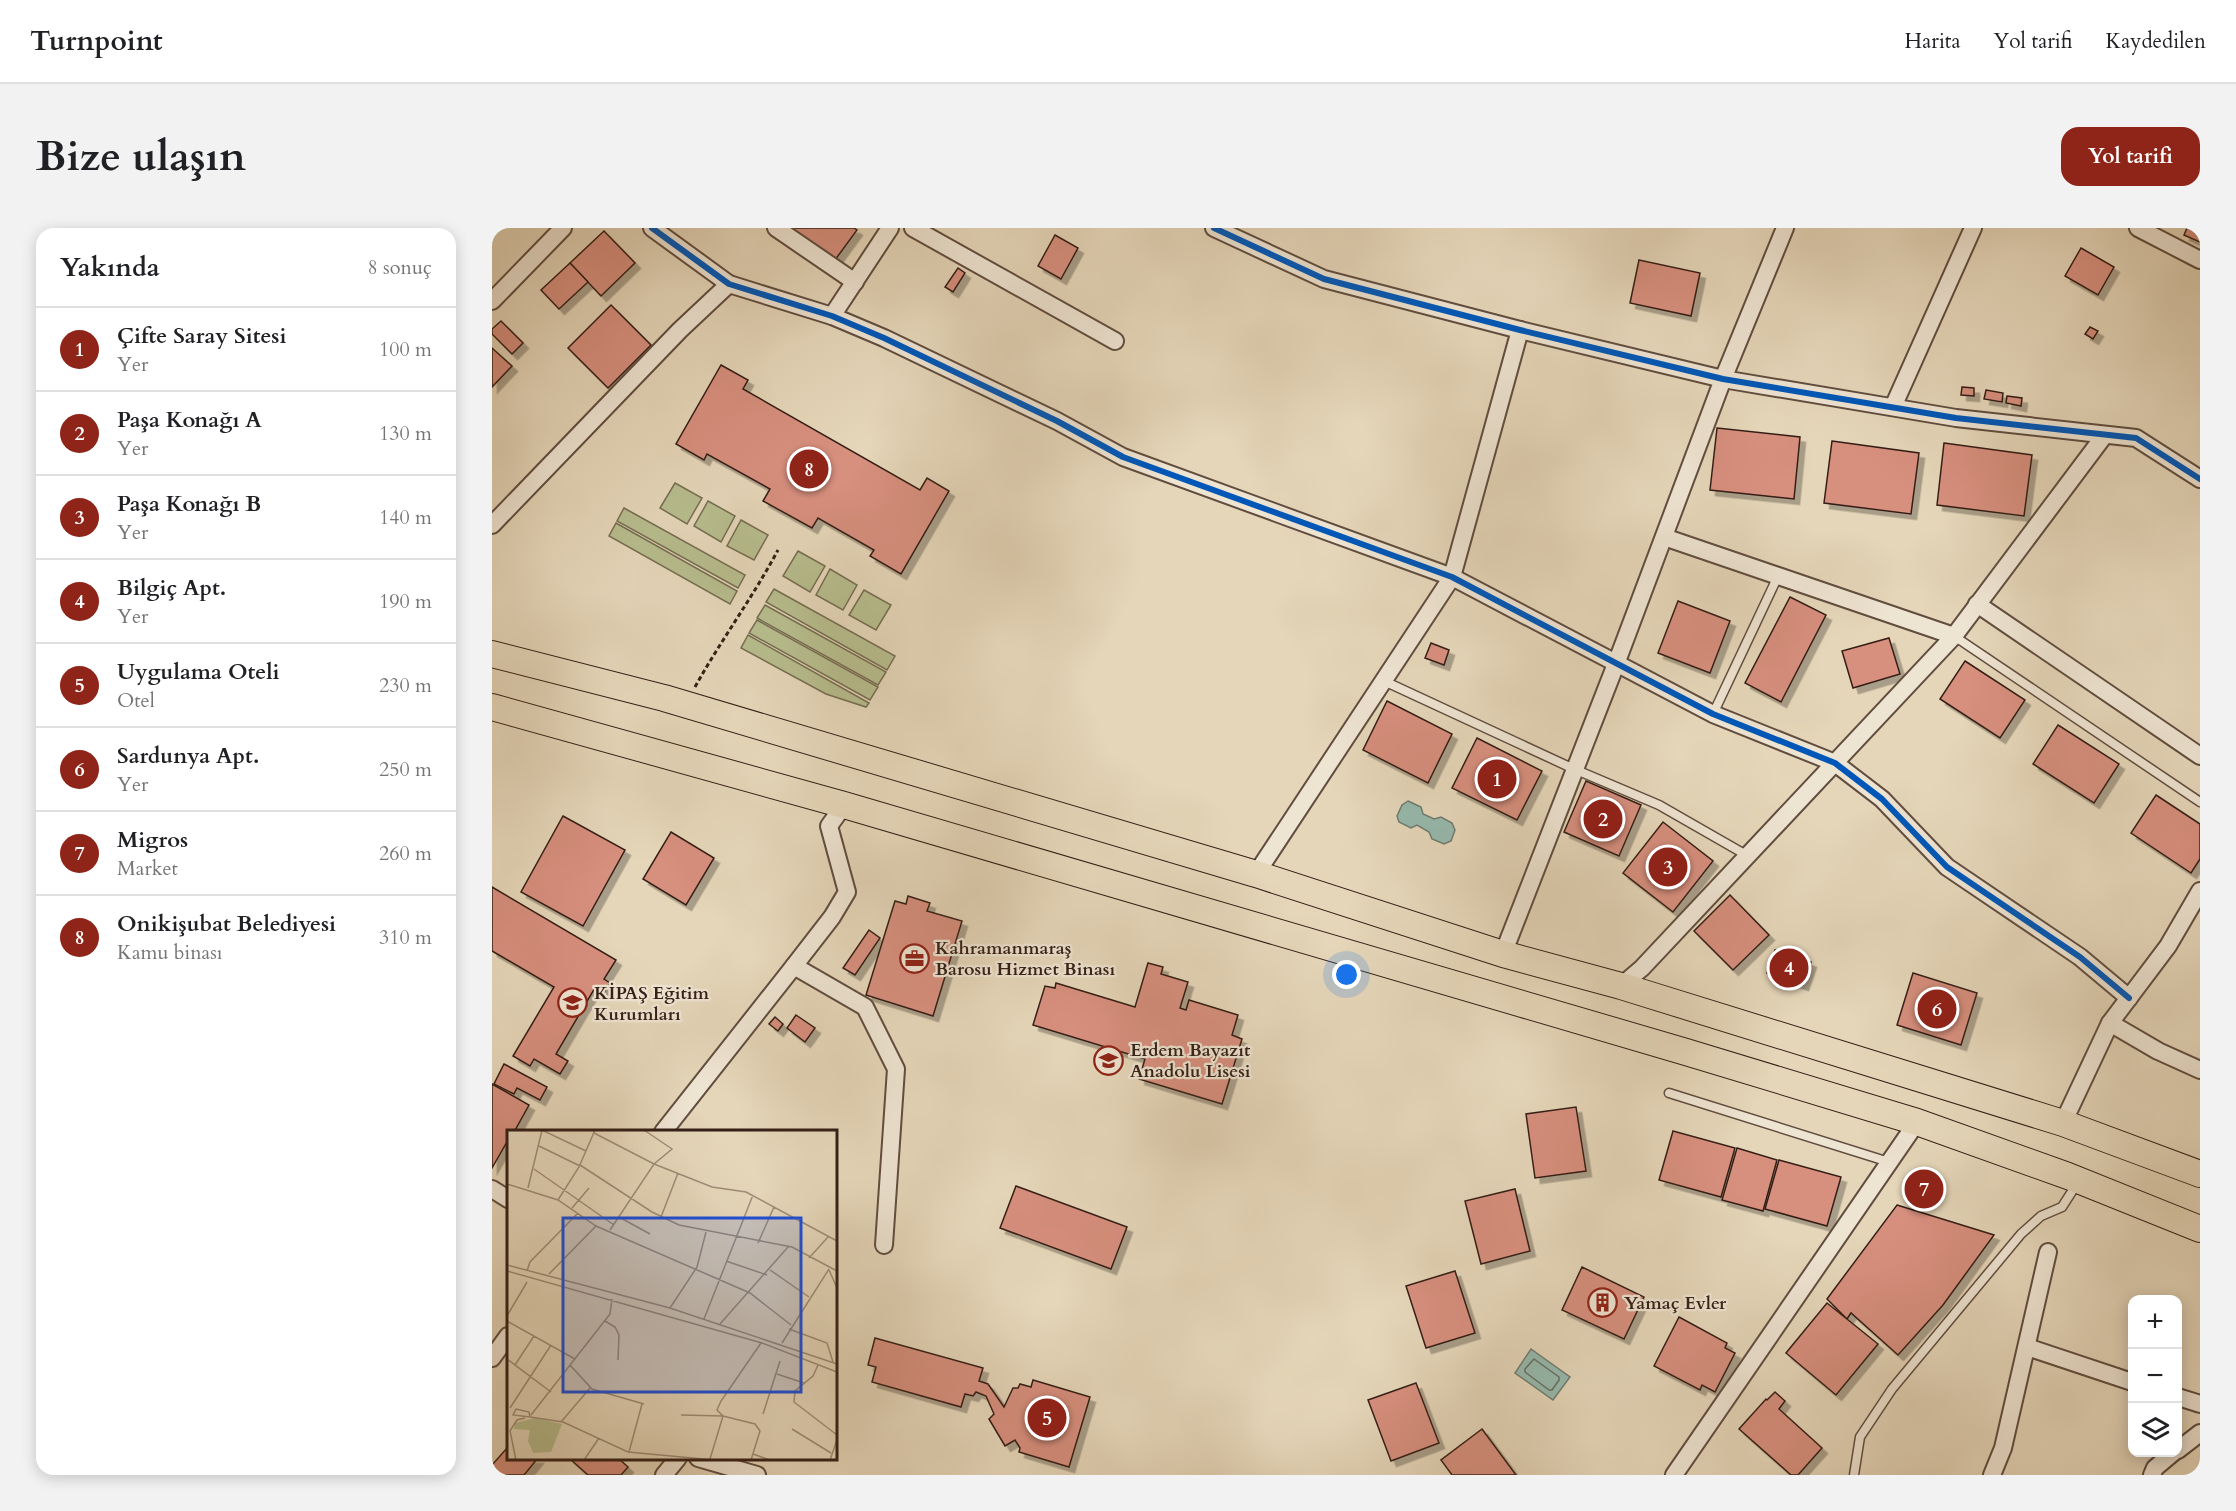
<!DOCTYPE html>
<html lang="tr">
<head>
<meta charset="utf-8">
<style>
	body { margin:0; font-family:Cardo,serif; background:#f2f2f2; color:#202124 }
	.controls { position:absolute; right:18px; bottom:18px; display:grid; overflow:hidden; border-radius:12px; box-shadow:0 3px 15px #0003 }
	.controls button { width:54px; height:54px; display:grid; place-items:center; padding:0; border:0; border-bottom:2px solid #e0e0e0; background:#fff; color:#202124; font:30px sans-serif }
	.you { position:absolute; left:855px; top:747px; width:21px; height:21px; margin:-15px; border:4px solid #fff; border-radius:50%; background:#1a73e8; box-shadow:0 0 0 9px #1a73e833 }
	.badge { display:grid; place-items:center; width:39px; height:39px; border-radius:50%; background:#8f2418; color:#fff; font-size:20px; font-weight:700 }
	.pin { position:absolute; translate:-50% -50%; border:3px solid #fff; box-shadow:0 2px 6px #0006 }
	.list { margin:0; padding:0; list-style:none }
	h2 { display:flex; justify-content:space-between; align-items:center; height:78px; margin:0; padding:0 24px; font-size:26px }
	h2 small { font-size:20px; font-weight:400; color:#757577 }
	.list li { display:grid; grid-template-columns:39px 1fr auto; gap:18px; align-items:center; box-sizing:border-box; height:84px; padding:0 24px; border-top:2px solid #e0e0e0 }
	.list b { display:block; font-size:22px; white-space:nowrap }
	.list p { margin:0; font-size:20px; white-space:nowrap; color:#757577 }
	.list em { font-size:20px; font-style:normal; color:#757577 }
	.icon { flex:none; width:33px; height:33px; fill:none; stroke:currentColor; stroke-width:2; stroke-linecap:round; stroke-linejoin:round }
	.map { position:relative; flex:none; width:1708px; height:1247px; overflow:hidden; border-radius:18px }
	header { display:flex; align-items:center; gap:36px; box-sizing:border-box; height:84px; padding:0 30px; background:#fff; border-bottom:2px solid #e0e0e0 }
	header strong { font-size:28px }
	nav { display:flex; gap:33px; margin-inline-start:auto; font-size:21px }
	.intro { display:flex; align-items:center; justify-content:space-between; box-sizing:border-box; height:144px; padding:0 36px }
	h1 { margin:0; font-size:42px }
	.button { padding:15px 27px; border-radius:18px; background:#8f2418; color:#fff; font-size:21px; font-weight:700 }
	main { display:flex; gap:36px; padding:0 36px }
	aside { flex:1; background:#fff; border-radius:18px; box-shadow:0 3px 15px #0003 }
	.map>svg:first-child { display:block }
	.green { fill:#b7bd8e; stroke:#766e52; stroke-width:1.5 }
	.water { fill:#96b9ad; stroke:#6f7b71; stroke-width:1.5 }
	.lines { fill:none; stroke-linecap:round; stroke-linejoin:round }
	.shore { stroke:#666c62; stroke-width:1.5 }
	.building { fill:#d78f7e; stroke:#351f16; stroke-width:1.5; filter:url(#shadow) }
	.lane-casing { stroke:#614d3f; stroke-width:11 }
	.street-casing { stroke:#614d3f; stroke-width:20 }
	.primary-casing { stroke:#351f16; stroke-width:28 }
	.path { stroke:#351f16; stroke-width:3; stroke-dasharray:4.5 3; stroke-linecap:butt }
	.lane { stroke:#eee4d2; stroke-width:8 }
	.street { stroke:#eee4d2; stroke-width:16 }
	.primary { stroke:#e5d6b9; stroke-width:26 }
	.cycleway-casing { stroke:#eee4d2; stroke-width:10 }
	.cycleway { stroke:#0057b8; stroke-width:6 }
	.labels { text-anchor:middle; stroke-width:4.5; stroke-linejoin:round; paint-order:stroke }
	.poi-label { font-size:18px; font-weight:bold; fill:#351f16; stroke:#eee4d2; text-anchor:start }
	.inset-road { fill:none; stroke:#9f8d78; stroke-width:1.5 }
	.view { fill:#1d4ed8; fill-opacity:0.15; stroke:#1d4ed8; stroke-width:3 }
	.inset-edge { fill:none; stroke:#351f16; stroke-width:3 }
</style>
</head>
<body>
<header>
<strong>Turnpoint</strong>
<nav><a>Harita</a><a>Yol tarifi</a><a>Kaydedilen</a></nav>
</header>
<div class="intro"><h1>Bize ulaşın</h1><a class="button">Yol tarifi</a></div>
<main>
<aside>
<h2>Yakında<small>8 sonuç</small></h2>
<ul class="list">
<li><span class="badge">1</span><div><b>Çifte Saray Sitesi</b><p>Yer</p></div><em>100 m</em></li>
<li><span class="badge">2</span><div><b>Paşa Konağı A</b><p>Yer</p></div><em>130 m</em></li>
<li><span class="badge">3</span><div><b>Paşa Konağı B</b><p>Yer</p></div><em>140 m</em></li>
<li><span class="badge">4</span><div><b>Bilgiç Apt.</b><p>Yer</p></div><em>190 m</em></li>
<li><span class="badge">5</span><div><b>Uygulama Oteli</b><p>Otel</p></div><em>230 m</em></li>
<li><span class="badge">6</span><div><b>Sardunya Apt.</b><p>Yer</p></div><em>250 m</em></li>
<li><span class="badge">7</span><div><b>Migros</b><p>Market</p></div><em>260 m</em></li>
<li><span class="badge">8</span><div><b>Onikişubat Belediyesi</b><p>Kamu binası</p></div><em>310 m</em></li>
</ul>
</aside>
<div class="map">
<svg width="1708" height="1247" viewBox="0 0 1708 1247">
	<defs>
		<filter id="shadow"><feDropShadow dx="5.5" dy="5.5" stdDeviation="0" flood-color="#0004"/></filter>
	</defs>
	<rect width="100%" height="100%" fill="#e5d6b9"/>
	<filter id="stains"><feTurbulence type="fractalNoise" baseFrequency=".00333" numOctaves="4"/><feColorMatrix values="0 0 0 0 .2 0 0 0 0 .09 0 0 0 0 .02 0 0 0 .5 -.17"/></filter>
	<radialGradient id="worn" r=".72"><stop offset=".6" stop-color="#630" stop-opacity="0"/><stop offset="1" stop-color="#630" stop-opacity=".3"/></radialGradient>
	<g class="green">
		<path d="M183 255 210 270 195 296 168 280Z"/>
		<path d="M216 273 243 288 229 314 202 298Z"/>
		<path d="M132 280 253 347 246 360 125 293Z"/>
		<path d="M249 292 276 307 262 332 235 318Z"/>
		<path d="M124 295 245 363 238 376 117 308Z"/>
		<path d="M306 323 333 338 318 364 291 348Z"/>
		<path d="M338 341 365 357 351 382 324 367Z"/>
		<path d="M282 361 403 428 395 442 274 374Z"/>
		<path d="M372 362 399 377 384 402 357 387Z"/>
		<path d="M273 377 394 444 386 457 265 390Z"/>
		<path d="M265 392 386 459 378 472 257 405Z"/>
		<path d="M256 407 377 475 374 479 334 466 249 420Z"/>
	</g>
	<g class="water">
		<path d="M916 573 929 579 931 586 942 591 949 589 960 595 963 602 959 613 952 616 940 611 937 604 925 597 919 600 907 594 905 588 910 577Z"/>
		<path d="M1039 1121 1078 1149 1061 1172 1023 1145Z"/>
	</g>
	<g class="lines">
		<path class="shore" d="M1042 1131 1067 1149V1152L1060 1162H1057L1033 1144V1141Z"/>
	</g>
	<g class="building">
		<path d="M297 0H362L365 2 343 32Z"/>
		<path d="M1695 0H1708V14L1692 7Z"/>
		<path d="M112 3 143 35 109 68 78 35Z"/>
		<path d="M563 7 586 20 569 51 546 38Z"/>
		<path d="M1589 20 1622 39 1606 67 1573 48Z"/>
		<path d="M1147 32 1208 45 1199 88 1138 75Z"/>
		<path d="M78 35 96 54 67 81 49 62Z"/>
		<path d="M466 40 473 45 461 64 453 59Z"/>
		<path d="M119 77 159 117 116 160 76 120Z"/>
		<path d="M9 93 31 115 20 126 0 106V101Z"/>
		<path d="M1598 99 1606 103 1601 111 1593 106Z"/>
		<path d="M0 120 20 138 0 159Z"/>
		<path d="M229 137 256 152 251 161 428 262 435 250 457 263 409 346 378 328 382 322 326 290 320 300 271 273 278 261 215 226 212 232 184 216Z"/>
		<path d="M1470 159 1482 160V168L1469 167Z"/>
		<path d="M1494 162 1511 165 1510 174 1492 171Z"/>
		<path d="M1515 168 1530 170 1529 178 1514 175Z"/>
		<path d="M1225 200 1308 209 1302 271 1218 262Z"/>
		<path d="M1340 213 1427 225 1419 286 1332 275Z"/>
		<path d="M1452 215 1540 227 1532 288 1445 277Z"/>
		<path d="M1298 369 1334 387 1289 474 1253 455Z"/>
		<path d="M1186 373 1238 393 1218 445 1166 425Z"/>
		<path d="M1397 410 1408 446 1361 460 1350 423Z"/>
		<path d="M939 415 957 422 952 437 933 430Z"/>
		<path d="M1473 433 1533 472 1508 510 1448 471Z"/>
		<path d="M895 473 960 506 936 555 871 522Z"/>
		<path d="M1566 497 1627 536 1602 575 1541 536Z"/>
		<path d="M985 510 1050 543 1025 592 960 560Z"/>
		<path d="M1094 553 1149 577 1127 628 1072 604Z"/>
		<path d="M1664 567 1708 596V631L1699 645 1639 605Z"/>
		<path d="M71 588 133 622 91 698 29 664Z"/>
		<path d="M1171 594 1221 633 1181 684 1131 645Z"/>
		<path d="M179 604 222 630 194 677 151 651Z"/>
		<path d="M0 659 124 732 112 751 118 755 113 763 104 758 64 826 76 833 68 846 42 831 38 838 21 828 62 759 0 723Z"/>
		<path d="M1238 667 1277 707 1241 742 1202 703Z"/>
		<path d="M416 668 438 675 435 683 470 693 441 788 374 767 403 673 414 676Z"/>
		<path d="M377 702 388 710 363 747 351 740Z"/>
		<path d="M1283 722 1319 734 1311 757 1275 745Z"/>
		<path d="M656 735 671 739 669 746 696 754 688 780 694 782 697 772 746 787 740 807 750 811 730 876 647 851 653 831 541 797 553 758 563 760 564 755 643 779Z"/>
		<path d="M1421 745 1485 765 1469 817 1405 797Z"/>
		<path d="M304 787 323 800 313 814 295 800Z"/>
		<path d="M283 789 291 796 286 803 277 796Z"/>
		<path d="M12 836 55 859 48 872 25 860 22 866 2 856Z"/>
		<path d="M0 856 37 877 22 904H16V912L0 940Z"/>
		<path d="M1084 879 1094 943 1043 950 1034 886Z"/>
		<path d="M1181 903 1243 920 1229 969 1167 952Z"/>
		<path d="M1245 920 1285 932 1271 983 1230 972Z"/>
		<path d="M1287 932 1349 949 1335 998 1273 981Z"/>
		<path d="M524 958 635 999 619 1041 508 1000Z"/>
		<path d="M1023 961 1038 1023 989 1036 973 973Z"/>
		<path d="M1405 977 1502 1007 1451 1077 1406 1127 1359 1085 1355 1091 1335 1071Z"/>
		<path d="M1090 1039 1152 1069 1132 1111 1070 1082Z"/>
		<path d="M963 1043 983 1105 934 1120 914 1058Z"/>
		<path d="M1335 1075 1386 1116 1344 1167 1294 1125Z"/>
		<path d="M1187 1089 1235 1115 1233 1120 1243 1125 1223 1164 1210 1157 1208 1162 1162 1138Z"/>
		<path d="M383 1110 491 1140 487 1153 496 1156 512 1179 521 1160H526L528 1156 539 1159 541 1152 598 1169 577 1239 527 1224 528 1220 523 1212 513 1218 497 1191 502 1186 494 1168 484 1164 481 1168 473 1166 469 1179 380 1154 384 1139 376 1137Z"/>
		<path d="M924 1155 947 1215 899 1233 876 1172Z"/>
		<path d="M1283 1164 1293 1173 1287 1181 1330 1220 1306 1247H1299L1247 1201 1274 1171 1275 1172Z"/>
		<path d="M990 1201 1024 1247H960L949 1232Z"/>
		<path d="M16 1219V1230H46L32 1247H0V1237Z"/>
		<path d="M77 1230H126L136 1239 129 1247H96Z"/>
	</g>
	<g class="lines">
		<defs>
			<g id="lane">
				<path d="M1462 408 1708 574"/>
				<path d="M892 453 1082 541 1167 577 1256 628"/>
				<path d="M1221 486 1286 348"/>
				<path d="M1177 865 1397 934"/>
				<path d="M1362 1247 1368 1209 1400 1161 1529 1006 1549 988 1570 979 1586 954"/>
			</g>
			<g id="street">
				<path d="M160 0 237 56 340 88 392 110 565 193 631 229 960 349 1221 486 1343 535 1390 571 1455 639 1588 729 1637 770"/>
				<path d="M284 0 363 54"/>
				<path d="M421 0 623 113"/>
				<path d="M722 0 832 51 1028 102 1231 151 1464 190 1644 210 1708 251"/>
				<path d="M1646 0 1708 32"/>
				<path d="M0 73 71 0"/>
				<path d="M340 88 398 0"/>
				<path d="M1401 179 1481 0"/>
				<path d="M0 297 188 102 237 56"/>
				<path d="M1172 309 1462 408"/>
				<path d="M1485 376 1708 528"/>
				<path d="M764 646 960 349 1028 102"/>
				<path d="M1011 726 1124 436 1231 151 1293 0"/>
				<path d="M302 738 373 779 404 841 392 1017"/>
				<path d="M1129 758 1150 740 1462 408 1612 208"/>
				<path d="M1618 795 1666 823 1708 842"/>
				<path d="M1571 895 1618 795 1676 718 1708 663"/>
				<path d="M171 904 302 738 340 689 355 664 337 598 352 577"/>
				<path d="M0 961 16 971"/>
				<path d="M1535 1119 1640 1154"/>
				<path d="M0 1130 16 1108"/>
				<path d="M1686 1169 1708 1176"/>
				<path d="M1686 1222 1708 1205"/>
				<path d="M206 1230 265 1247"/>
				<path d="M172 1247 186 1230"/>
				<path d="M1182 1247 1425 894"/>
				<path d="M1500 1247 1511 1220 1556 1024"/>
				<path d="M1660 1247 1663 1240 1682 1224"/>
			</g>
			<g id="primary">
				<path d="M0 426 172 470 764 646 1011 726 1129 758 1571 895 1708 946"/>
				<path d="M0 479 352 577 1194 824 1425 894 1576 948 1708 1001"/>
			</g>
		</defs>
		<use href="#lane" class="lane-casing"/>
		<use href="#street" class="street-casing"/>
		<use href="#primary" class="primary-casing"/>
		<path class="path" d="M203 459C229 412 261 369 286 322"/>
		<use href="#lane" class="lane"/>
		<use href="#street" class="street"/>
		<use href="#primary" class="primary"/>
		<defs>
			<g id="cycleway">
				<path d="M160 0 237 56 340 88 392 110 565 193 631 229 960 349 1221 486 1343 535 1390 571 1455 639 1588 729 1637 770"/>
				<path d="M722 0 832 51 1028 102 1231 151 1464 190 1644 210 1708 251"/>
			</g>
		</defs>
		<use href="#cycleway" class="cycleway-casing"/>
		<use href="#cycleway" class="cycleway"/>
	</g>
	<defs>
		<symbol id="office-ring" viewBox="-11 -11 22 22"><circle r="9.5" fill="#eee4d2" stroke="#8f2418" stroke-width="1.5"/><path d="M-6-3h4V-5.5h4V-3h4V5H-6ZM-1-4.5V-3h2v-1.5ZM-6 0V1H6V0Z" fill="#8f2418"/></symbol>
		<symbol id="school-ring" viewBox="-11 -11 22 22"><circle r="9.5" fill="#eee4d2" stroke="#8f2418" stroke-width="1.5"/><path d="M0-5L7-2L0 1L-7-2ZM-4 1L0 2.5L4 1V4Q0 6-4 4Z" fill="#8f2418"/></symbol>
		<symbol id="building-ring" viewBox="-11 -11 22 22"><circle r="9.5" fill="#eee4d2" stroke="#8f2418" stroke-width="1.5"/><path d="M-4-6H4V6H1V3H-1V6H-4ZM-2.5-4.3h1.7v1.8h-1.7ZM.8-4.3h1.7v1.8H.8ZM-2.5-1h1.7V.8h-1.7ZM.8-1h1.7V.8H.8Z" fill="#8f2418"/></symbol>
	</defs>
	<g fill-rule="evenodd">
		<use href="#office-ring" x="406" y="714" width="33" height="33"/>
		<use href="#school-ring" x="64" y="758" width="33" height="33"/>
		<use href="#school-ring" x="600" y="816" width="33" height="33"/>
		<use href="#building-ring" x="1094" y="1058" width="33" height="33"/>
	</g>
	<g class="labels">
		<g class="poi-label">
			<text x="443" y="726">Kahramanmaraş<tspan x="443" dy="21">Barosu Hizmet Binası</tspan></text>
			<text x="102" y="771">KİPAŞ Eğitim<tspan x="102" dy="21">Kurumları</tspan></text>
			<text x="638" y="828">Erdem Bayazıt<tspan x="638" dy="21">Anadolu Lisesi</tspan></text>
			<text x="1132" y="1081">Yamaç Evler</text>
		</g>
	</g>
	<g transform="translate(15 902)">
		<rect width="330" height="330" fill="#e5d6b9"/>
		<path d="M28 288 55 294 44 322 26 323 21 311 23 300 7 299 8 293Z" fill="#b7bd8e"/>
		<path class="inset-road" d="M87 3 147 34 205 57 239 62 330 111M32 16 73 36M73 35 145 82 172 95 285 117 330 141M27 39 107 95M0 54 51 70 89 96 243 163 284 195M21 58 35 0 79 21M51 70 72 37 88 0M65 78 82 58M112 87 143 104M154 87 171 43M103 100 147 34 165 19 137 0M251 113 267 77M302 128 321 107M219 131 260 145M0 135 163 178 330 234M263 140 302 167M322 140 330 158M0 141 255 213 330 242M20 141 23 132 71 83M42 144 89 96M163 178 190 137 199 102M0 186 20 152M197 189 246 65M0 191 68 229M98 191 108 197 112 205 111 230M213 194 281 117M282 199 320 213 326 232M275 213 322 139M0 229 44 262M8 235 27 206M63 235 85 259 137 274M311 235 306 246 288 261 287 272 330 305M270 244 297 253M3 278 44 215M9 279 22 282 23 287 6 285ZM256 284 273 231M24 285 103 184 105 169M174 285 216 286 248 294 253 301 244 330M216 286 210 280 214 271 254 213M23 287 56 292 121 322 207 330M54 292 83 258M285 299 324 323M122 322 135 274M246 324 263 330M203 329 216 286M9 330 3 301 10 290 18 288M77 330 92 308M323 330 330 310"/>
		<path class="view" d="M56 88H294V262H56Z"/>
		<rect width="330" height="330" class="inset-edge"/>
	</g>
	<rect width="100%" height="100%" filter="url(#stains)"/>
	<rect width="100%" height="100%" fill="url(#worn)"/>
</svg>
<div class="controls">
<button>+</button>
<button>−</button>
<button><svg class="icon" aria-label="layers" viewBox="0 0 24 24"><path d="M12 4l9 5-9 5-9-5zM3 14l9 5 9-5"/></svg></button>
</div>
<div class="you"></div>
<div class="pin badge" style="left:1005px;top:551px">1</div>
<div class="pin badge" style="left:1111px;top:591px">2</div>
<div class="pin badge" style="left:1176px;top:639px">3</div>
<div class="pin badge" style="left:1297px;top:740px">4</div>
<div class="pin badge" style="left:555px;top:1190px">5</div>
<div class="pin badge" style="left:1445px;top:781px">6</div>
<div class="pin badge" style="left:1432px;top:961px">7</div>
<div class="pin badge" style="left:317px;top:241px">8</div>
</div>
</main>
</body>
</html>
